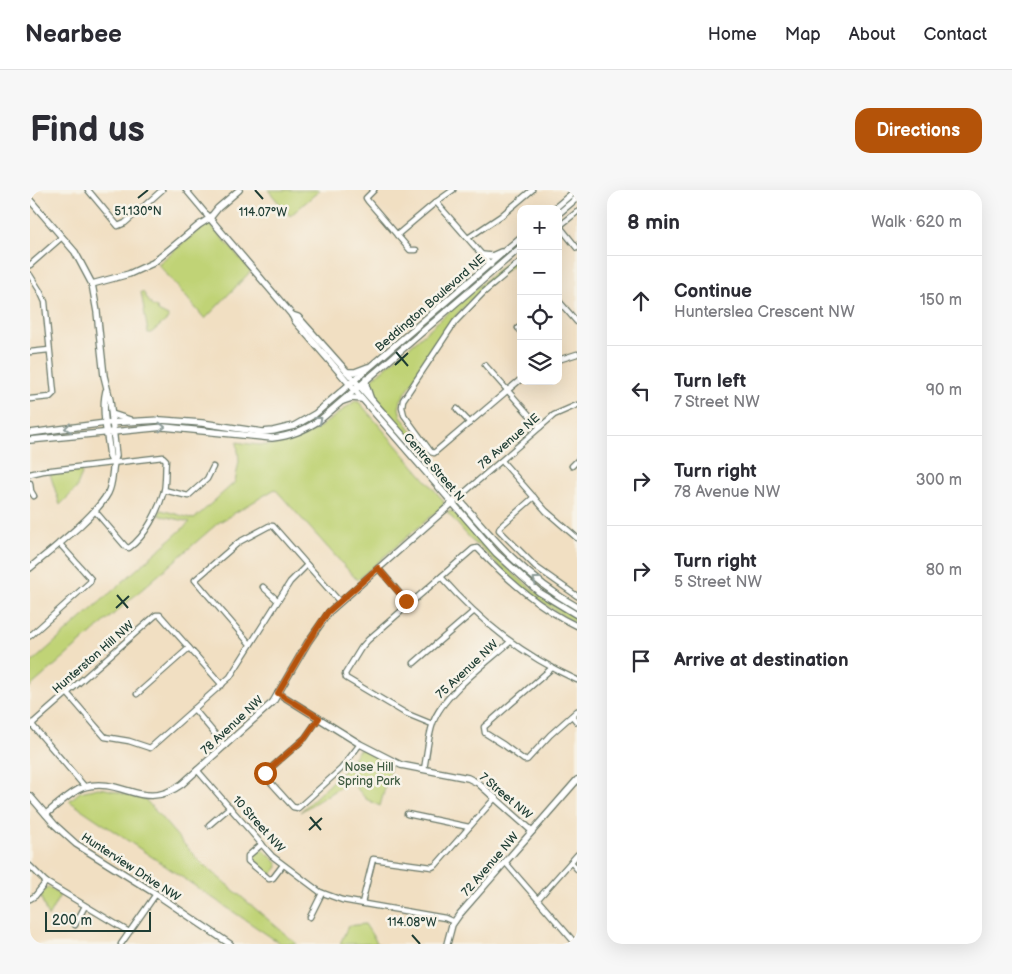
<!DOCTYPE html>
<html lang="en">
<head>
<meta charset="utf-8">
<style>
	body { margin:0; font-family:"Balsamiq Sans",sans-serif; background:#f7f7f7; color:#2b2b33 }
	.controls { position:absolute; right:15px; top:15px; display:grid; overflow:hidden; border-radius:10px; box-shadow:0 5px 20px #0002 }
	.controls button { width:45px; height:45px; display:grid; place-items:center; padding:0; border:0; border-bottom:1px solid #e1e1e2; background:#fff; color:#2b2b33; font:25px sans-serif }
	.scale { position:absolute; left:15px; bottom:12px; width:106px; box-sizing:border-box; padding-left:5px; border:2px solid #1f3d34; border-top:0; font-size:14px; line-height:18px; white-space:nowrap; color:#1f3d34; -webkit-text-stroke:4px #f7f3e8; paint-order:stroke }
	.stop { position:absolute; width:15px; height:15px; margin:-11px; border:4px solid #b45309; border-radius:50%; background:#fff }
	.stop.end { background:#b45309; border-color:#fff; box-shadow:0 1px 5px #0008 }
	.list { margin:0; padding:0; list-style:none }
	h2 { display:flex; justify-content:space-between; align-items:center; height:65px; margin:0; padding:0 20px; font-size:21px }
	h2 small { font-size:16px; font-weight:400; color:#7c7c81 }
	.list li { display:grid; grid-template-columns:32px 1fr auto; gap:15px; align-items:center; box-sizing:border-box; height:90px; padding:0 20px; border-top:1px solid #e1e1e2 }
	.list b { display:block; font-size:19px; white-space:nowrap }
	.list p { margin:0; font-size:16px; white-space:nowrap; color:#7c7c81 }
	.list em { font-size:16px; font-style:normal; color:#7c7c81 }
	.icon { flex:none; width:28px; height:28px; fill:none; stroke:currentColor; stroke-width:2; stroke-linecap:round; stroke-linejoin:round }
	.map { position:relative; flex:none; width:547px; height:754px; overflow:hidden; border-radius:15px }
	header { display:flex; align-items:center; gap:30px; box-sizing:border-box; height:70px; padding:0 25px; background:#fff; border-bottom:1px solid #e1e1e2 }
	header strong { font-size:24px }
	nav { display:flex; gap:28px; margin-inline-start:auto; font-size:18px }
	.intro { display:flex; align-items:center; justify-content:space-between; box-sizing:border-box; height:120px; padding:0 30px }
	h1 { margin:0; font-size:35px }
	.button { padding:12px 22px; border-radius:15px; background:#b45309; color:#fff; font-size:18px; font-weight:700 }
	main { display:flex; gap:30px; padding:0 30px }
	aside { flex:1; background:#fff; border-radius:15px; box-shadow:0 5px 20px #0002 }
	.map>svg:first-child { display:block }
	.green { fill:#c0d376; stroke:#708855 }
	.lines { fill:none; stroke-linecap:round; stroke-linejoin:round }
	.street-casing { stroke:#687666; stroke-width:7 }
	.secondary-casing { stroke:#687666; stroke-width:8 }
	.street { stroke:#fff; stroke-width:4.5 }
	.secondary { stroke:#fff; stroke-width:5.5 }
	.oneway { stroke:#8f9e9a }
	.route { stroke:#b45309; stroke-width:6 }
	.ticks { fill:none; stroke:#1f3d34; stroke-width:2 }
	.labels { text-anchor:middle; stroke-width:5; stroke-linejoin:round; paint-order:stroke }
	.street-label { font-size:12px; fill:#1f3d34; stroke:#f7f3e8 }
	.park-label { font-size:12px; fill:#3f5b41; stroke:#f7f3e8 }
	.ticks-label { font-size:12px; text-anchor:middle; fill:#1f3d34; stroke:#f7f3e8; stroke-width:5; stroke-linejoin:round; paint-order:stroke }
</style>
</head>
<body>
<header>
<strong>Nearbee</strong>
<nav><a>Home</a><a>Map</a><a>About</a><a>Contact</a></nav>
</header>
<div class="intro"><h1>Find us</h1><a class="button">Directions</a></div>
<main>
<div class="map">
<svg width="547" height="754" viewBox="0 0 547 754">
	<rect width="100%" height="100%" fill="#f7f3e8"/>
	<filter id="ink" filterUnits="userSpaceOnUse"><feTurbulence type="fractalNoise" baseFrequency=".02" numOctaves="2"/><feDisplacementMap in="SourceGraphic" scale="10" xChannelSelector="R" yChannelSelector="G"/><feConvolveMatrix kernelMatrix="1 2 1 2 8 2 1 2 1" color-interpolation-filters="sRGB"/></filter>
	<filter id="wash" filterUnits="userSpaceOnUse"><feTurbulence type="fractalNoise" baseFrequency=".0096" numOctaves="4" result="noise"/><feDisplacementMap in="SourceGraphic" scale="20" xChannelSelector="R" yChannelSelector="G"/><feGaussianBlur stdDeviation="1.12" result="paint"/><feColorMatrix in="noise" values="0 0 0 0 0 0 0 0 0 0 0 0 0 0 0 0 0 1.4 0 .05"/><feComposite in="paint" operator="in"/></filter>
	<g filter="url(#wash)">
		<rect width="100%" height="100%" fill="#f1dfc2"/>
		<g class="green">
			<path d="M238 0H290L260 26Z"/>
			<path d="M176 34 181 35 221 81 175 129 128 74Z"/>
			<path d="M491 59V68L446 105 429 122 415 141 371 210 369 218 371 226 400 266H394C382 252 337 209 339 192Z"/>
			<path d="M111 102H113L122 116 127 118 128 121 138 126V129L121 143H118Z"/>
			<path d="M325 211 329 212 413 310 414 314 412 317 327 390 245 299 188 333 0 497V474L160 332 128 325 131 320 164 329 205 292 209 271 207 252C265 263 281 243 325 211Z"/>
			<path d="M50 280 52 284 46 299 30 315 20 284Z"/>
			<path d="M422 321 431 327 482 383 520 413 547 428V434C509 413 479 388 450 356L445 354 417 322Z"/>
			<path d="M333 559 361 576 350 616 336 609 324 595 317 593 270 622 313 581 329 560Z"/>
			<path d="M68 598C85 599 99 608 115 609L168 670 267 754H251L39 611 50 602Z"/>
			<path d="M230 660H234L247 673 248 677 242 684 237 683 223 670V667Z"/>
			<path d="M18 697 30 705 18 727 10 705Z"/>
			<path d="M335 734 348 754H310L318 736Z"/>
		</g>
	</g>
	<g filter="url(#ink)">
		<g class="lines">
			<defs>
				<g id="street">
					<path d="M58 0 88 36 95 33 132 0"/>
					<path d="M156 0 177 25"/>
					<path d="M344 0 336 8 338 11 380 60H386"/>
					<path d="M423 0 406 12 461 75"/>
					<path d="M547 22 532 34 531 38 547 58"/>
					<path d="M367 45 406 12"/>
					<path d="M438 48 471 26 502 0"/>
					<path d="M491 71 453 103 425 132 373 210 372 217 374 225 401 262 404 263 491 189"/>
					<path d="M0 75 32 47"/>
					<path d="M0 85 10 101 15 112 24 203 20 207 0 209"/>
					<path d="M528 110 547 132"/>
					<path d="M488 138 491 141"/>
					<path d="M0 162 19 160"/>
					<path d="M528 170 547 164"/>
					<path d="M455 175 510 237"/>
					<path d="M427 219 440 233"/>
					<path d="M472 271 516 321 547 348"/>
					<path d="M542 276 547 271"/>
					<path d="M0 284 13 281 133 267 136 270C135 280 136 291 134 301 128 321 116 346 99 358L96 357 65 321"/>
					<path d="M0 293 1 301 4 306"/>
					<path d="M134 300 158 306 177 289 183 277"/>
					<path d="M504 307 470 337 469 340 506 377 547 406"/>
					<path d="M428 308 524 225 547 215"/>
					<path d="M348 378 379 414"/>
					<path d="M411 387C451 432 492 465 547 490"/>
					<path d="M233 397 247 410"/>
					<path d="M0 446 60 392 61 389 29 353"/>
					<path d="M220 454 165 390 209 352 239 336H243L309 411"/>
					<path d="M384 473 443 422"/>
					<path d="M522 478 454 537 455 543 474 555 494 570H497L520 545 547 521"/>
					<path d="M38 504 75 547 99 551 120 558 200 487 260 392 277 375"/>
					<path d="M107 504 159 458"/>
					<path d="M164 519 195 556"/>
					<path d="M542 526 547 532"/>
					<path d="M289 528 275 548 235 583V586L263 617 268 618 311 579 330 554"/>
					<path d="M402 534 375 523 316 488 315 484 331 458 338 450 443 359 447 358 450 361C479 391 509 418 547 436"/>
					<path d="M394 579C397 564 398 547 403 533 412 505 458 472 480 452"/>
					<path d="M167 580 242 666 290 702 312 710 415 728 424 732"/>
					<path d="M55 597 3 536V533L126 425H130L192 495"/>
					<path d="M377 624 439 637"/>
					<path d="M179 635 200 617"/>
					<path d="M232 654 218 666V671L239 689 243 688 253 675"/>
					<path d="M475 672 546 754"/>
					<path d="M541 672 547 679"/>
					<path d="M0 676 16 692 99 742"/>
					<path d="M0 709 5 706 16 692"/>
					<path d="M508 709 547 665"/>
					<path d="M332 713 343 669 402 677 406 675 465 608"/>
					<path d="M280 727 292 703"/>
					<path d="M45 735 55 716"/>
					<path d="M91 754 126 704"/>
				</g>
				<g id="secondary">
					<path d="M0 10 45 62 62 94 67 122 74 186 80 210 86 266C81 278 84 291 78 303 65 327 21 360 0 378"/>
					<path d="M524 19 546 0"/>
					<path d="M528 24 547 8"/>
					<path d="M177 25 262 125 265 131 466 363 509 402 547 425"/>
					<path d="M452 65 462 66 471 62"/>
					<path d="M62 94 99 84 123 73 169 35 180 28 188 18 209 0"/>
					<path d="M262 125 268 127C315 179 361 232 407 284 451 334 488 384 547 417"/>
					<path d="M317 182H325L338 177"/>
					<path d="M336 189V195L340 207"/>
					<path d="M76 201C71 222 78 246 80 267L83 273"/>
					<path d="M313 211 322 208 332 209"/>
					<path d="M82 224 100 230"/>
					<path d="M0 243 76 233 131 230 172 233 232 242 243 241 264 236 285 224 491 47"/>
					<path d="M0 250 134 237 242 248C261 246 274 240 290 230L491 57"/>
					<path d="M248 503 330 554 371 575 438 588 448 593 502 641"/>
					<path d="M0 606 25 635 46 654 126 704 200 754"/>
					<path d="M16 624C28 615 40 602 54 597 93 586 112 623 152 594L243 512 278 452 299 422 428 308"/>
					<path d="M417 754 422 735 429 725 547 590"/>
				</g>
			</defs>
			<use href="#street" class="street-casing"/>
			<use href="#secondary" class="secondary-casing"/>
			<use href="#street" class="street"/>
			<use href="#secondary" class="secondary"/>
		</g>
		<defs><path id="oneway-chevron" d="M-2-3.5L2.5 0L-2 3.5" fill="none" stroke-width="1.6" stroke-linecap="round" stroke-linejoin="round" transform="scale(1.25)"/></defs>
		<g class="oneway">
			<use href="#oneway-chevron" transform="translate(289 230) rotate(-38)"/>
			<use href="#oneway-chevron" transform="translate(132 237) rotate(-1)"/>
			<use href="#oneway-chevron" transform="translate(38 238) rotate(173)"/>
			<use href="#oneway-chevron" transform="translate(506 390) rotate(-142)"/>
		</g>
	</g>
	<g class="lines" filter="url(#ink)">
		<path class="route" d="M235 583 275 548 289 528 248 503 278 452 298 422 348 378 376 411"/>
	</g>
	<path class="ticks" d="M225 0 233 9M108 8 118 0M366 162 378 176M365 175 378 163M87 405 98 418M86 418 99 406M280 627 291 640M279 640 292 628M382 745 390 754"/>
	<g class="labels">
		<g class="street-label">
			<text transform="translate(400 113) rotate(-41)" y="4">Beddington Boulevard NE</text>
			<text transform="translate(479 251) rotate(-41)" y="4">78 Avenue NE</text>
			<text transform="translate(404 277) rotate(49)" y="4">Centre Street N</text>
			<text transform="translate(63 467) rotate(-41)" y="4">Hunterston Hill NW</text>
			<text transform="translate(437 479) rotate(-43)" y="4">75 Avenue NW</text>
			<text transform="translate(202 535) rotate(-43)" y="4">78 Avenue NW</text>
			<text transform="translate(476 606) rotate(40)" y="4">7 Street NW</text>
			<text transform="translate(229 634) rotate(48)" y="4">10 Street NW</text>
			<text transform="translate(460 674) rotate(-49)" y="4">72 Avenue NW</text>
			<text transform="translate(101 677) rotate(33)" y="4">Hunterview Drive NW</text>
		</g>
		<g class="park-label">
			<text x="339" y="581">Nose Hill<tspan x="339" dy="14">Spring Park</tspan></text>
		</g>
	</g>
	<g class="ticks-label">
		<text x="108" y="25">51.130°N</text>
		<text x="233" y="26">114.07°W</text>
		<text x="382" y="736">114.08°W</text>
	</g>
</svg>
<div class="controls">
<button>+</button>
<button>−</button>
<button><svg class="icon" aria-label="locate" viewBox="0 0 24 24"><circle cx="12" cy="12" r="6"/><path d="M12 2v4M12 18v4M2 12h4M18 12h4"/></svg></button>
<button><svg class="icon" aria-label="layers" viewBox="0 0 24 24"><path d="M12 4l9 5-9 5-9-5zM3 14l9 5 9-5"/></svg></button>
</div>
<div class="scale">200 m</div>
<div class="stop" style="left:235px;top:583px"></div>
<div class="stop end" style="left:376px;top:411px"></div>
</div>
<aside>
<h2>8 min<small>Walk · 620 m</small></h2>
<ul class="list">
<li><svg class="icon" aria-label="ahead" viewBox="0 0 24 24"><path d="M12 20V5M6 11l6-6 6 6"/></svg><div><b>Continue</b><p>Hunterslea Crescent NW</p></div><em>150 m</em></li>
<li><svg class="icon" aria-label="left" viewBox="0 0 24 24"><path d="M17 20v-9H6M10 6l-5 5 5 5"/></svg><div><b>Turn left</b><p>7 Street NW</p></div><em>90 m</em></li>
<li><svg class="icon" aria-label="right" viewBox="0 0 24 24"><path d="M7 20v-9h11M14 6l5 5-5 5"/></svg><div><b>Turn right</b><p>78 Avenue NW</p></div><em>300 m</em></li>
<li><svg class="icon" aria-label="right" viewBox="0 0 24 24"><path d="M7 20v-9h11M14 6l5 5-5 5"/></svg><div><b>Turn right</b><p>5 Street NW</p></div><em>80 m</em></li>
<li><svg class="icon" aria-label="arrive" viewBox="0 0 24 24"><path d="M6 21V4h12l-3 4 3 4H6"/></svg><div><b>Arrive at destination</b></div></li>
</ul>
</aside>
</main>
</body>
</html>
